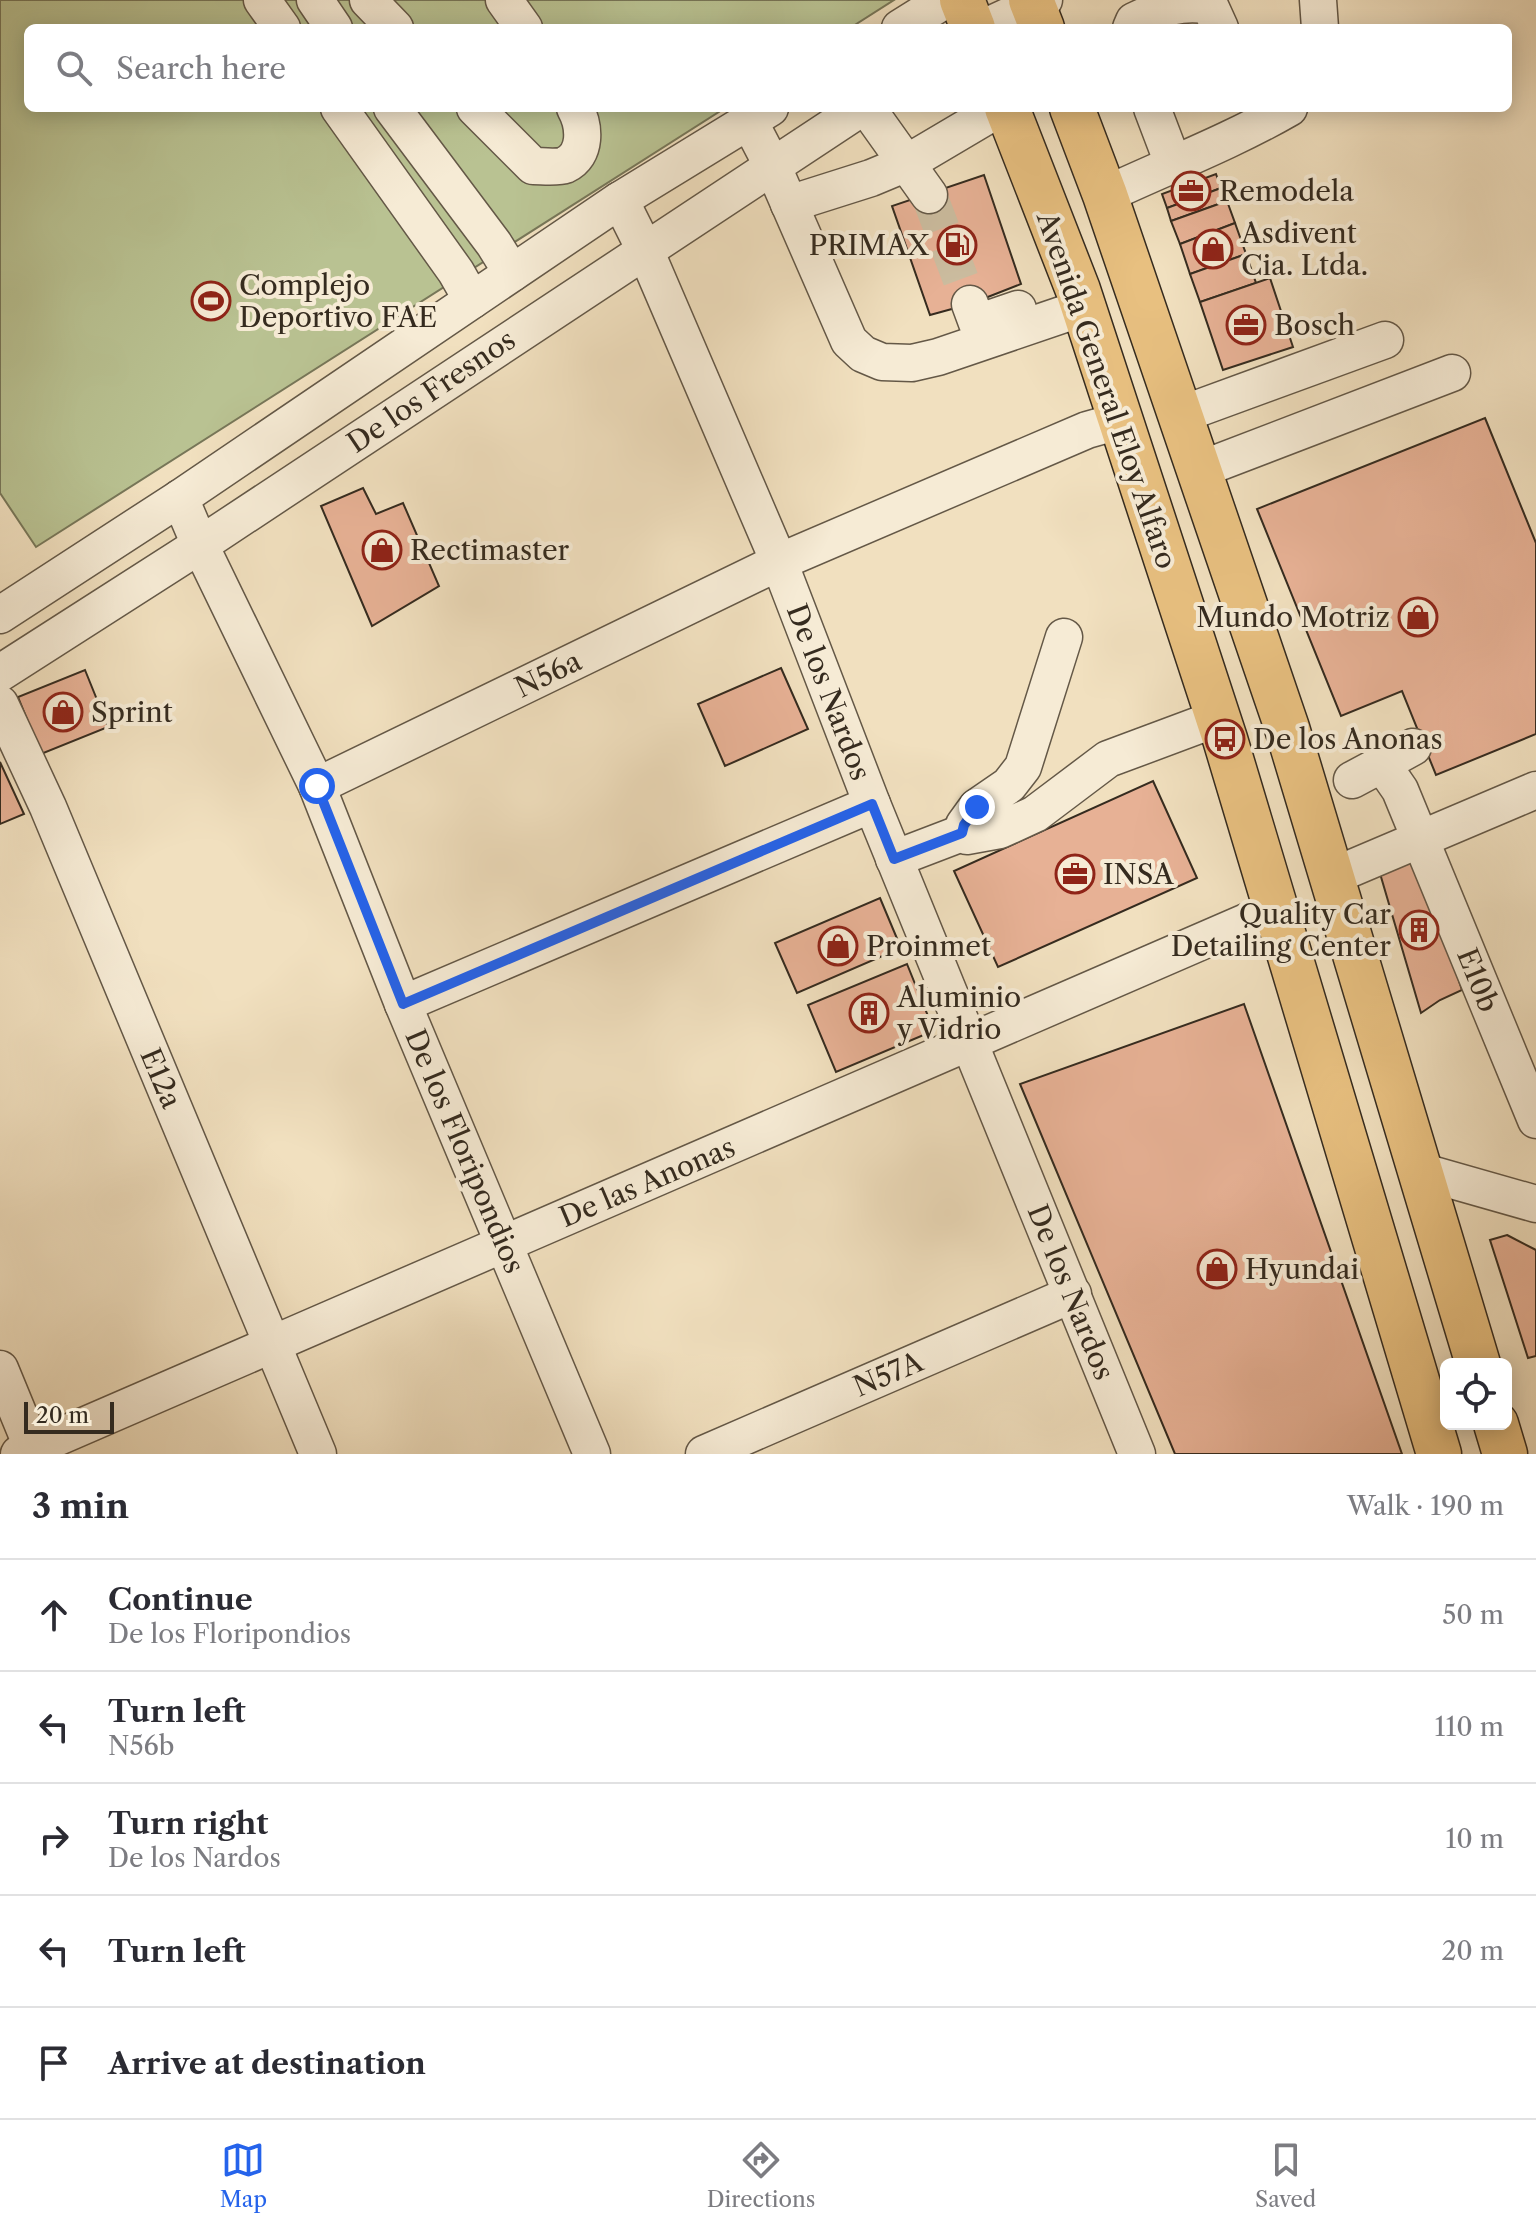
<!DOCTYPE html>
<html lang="en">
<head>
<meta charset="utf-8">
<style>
	body { margin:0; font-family:"Libre Caslon Text",serif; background:#f7f7f7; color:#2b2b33 }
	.controls { position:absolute; right:24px; bottom:24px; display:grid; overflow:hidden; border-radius:12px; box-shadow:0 4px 20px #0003 }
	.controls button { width:72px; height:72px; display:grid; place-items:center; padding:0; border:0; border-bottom:2px solid #e1e1e2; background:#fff; color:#2b2b33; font:40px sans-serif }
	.scale { position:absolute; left:24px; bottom:20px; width:90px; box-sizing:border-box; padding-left:8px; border:4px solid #352b1f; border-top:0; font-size:22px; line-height:28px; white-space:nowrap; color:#352b1f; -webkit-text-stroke:6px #f6ebd5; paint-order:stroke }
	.stop { position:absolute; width:24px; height:24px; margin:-18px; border:6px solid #2563eb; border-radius:50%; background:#fff }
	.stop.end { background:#2563eb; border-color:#fff; box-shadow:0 2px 8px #0008 }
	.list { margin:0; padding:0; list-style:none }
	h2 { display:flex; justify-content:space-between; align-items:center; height:104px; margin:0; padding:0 32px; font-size:34px }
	h2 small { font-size:26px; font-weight:400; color:#7c7c81 }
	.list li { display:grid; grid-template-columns:52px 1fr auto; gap:24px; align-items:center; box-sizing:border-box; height:112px; padding:0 32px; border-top:2px solid #e1e1e2 }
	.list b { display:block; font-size:30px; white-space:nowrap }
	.list p { margin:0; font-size:26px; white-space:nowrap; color:#7c7c81 }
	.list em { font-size:26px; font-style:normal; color:#7c7c81 }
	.icon { flex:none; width:44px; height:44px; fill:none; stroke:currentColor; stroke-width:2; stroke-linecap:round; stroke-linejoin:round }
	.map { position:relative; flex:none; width:1536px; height:1454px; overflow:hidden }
	.search { position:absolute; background:#fff; box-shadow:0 4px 20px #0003; left:24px; right:24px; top:24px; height:88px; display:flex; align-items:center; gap:20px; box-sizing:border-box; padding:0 28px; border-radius:12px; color:#7c7c81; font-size:30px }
	.sheet { height:664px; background:#fff }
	nav { display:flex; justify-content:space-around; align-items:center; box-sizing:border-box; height:112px; border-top:2px solid #e1e1e2; background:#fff; font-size:22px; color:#7c7c81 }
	nav a { display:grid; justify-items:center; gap:4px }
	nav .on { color:#2563eb }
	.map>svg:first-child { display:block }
	.green { fill:#b9c292; stroke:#777658; stroke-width:2 }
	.building { fill:#e7b195; stroke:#352b1f; stroke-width:2 }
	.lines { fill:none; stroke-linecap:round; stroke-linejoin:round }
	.minor-tunnel { stroke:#cbbc9f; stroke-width:36; stroke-dasharray:36 18; stroke-linecap:butt }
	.minor-casing { stroke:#645847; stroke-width:39 }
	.major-casing { stroke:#352b1f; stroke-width:47 }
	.minor { stroke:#f6ebd5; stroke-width:36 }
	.major { stroke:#e8c080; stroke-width:44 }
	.route { stroke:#2563eb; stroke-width:10 }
	.labels { text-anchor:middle; stroke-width:8; stroke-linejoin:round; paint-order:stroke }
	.poi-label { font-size:28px; fill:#352b1f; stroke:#f6ebd5; text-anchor:start }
	.street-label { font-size:28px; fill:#352b1f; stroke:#f6ebd5 }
</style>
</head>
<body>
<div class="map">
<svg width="1536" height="1454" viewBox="0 0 1536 1454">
	<rect width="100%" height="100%" fill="#f1e0bf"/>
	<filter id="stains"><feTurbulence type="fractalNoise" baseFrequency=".0025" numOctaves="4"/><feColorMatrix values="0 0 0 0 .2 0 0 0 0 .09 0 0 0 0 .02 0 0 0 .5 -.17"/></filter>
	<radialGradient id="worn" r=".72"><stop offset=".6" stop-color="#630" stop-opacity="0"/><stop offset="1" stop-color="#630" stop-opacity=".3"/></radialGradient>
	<path class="green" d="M0 0H894L850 28H28V108H725L36 547 0 493Z"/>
	<g class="building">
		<path d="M1216 174 1221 188 1167 208 1162 194Z"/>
		<path d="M984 175 1021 284 970 304 930 315 892 206Z"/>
		<path d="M1221 188 1227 201 1171 221 1167 208Z"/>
		<path d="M1227 201 1235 223 1180 244 1171 221Z"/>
		<path d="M1235 223 1246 254 1190 274 1180 244Z"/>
		<path d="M1246 254 1256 283 1200 302 1190 274Z"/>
		<path d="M1270 278 1293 347 1223 370 1200 302Z"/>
		<path d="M1485 418 1536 543V734L1436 775 1402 691 1341 716 1257 509Z"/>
		<path d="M363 488 376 514 403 503 439 586 372 626 321 506Z"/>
		<path d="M781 668 808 729 725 766 698 704Z"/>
		<path d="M85 670 108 727 41 754 18 697Z"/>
		<path d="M0 762 24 814 0 824Z"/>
		<path d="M1153 781 1197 878 998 967 954 871Z"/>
		<path d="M1417 852 1462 990 1440 1000 1421 1013 1379 870Z"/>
		<path d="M880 898 901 948 797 993 775 943Z"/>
		<path d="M907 964 930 1021 926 1034 836 1072 808 1005Z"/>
		<path d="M1244 1004 1402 1454H1175L1020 1084Z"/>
		<path d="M1507 1235 1536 1250V1356L1528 1358 1490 1240Z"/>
	</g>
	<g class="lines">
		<path class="minor-tunnel" d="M929 195 970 304"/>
		<defs>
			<g id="minor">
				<path d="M262 0 282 28"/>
				<path d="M315 0 334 28"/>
				<path d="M368 0 395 28"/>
				<path d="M504 0 524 28"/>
				<path d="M1318 0 1320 28"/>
				<path d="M900 28 945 0"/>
				<path d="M983 28 1044 0"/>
				<path d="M1131 28 1134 21C1159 9 1182 0 1210 6L1220 28"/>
				<path d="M339 108 456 272 472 300"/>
				<path d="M392 108 494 244 512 273"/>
				<path d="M475 108 533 166C542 166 557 168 565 165 587 155 585 126 575 108"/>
				<path d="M867 108 929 195"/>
				<path d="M1152 108 1174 166"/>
				<path d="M749 121 773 167 849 341 863 354 882 362 912 363 938 357 1082 308"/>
				<path d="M1105 195C1167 166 1230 142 1289 108"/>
				<path d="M620 200 645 250 779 562 872 804 1137 1454"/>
				<path d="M789 204 871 178 907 163 1000 108"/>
				<path d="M970 304 977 323 1018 309"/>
				<path d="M1180 415 1385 340"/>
				<path d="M1199 470 1452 373"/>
				<path d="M180 498 200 545 317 786 403 1004 592 1454"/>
				<path d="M0 615 180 498 620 200 770 108"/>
				<path d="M1064 637 1023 767 1009 785 977 807 964 825 962 833 967 836 1000 830 1035 814 1108 759 1218 718"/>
				<path d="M0 673 200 545 861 108"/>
				<path d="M0 704 48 807 318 1454"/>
				<path d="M1382 764 1413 747"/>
				<path d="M1352 780 1382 764 1400 790 1536 1120"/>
				<path d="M317 786 779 562 1087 430 1119 421"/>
				<path d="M894 859 962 833"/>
				<path d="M1331 877 1536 790"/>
				<path d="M403 1004 872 804"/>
				<path d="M1420 1171 1536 1204"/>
				<path d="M0 1369 35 1454"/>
				<path d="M19 1454 1274 910"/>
				<path d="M704 1454 1073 1294"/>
			</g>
			<g id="major">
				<path d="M962 0 973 28"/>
				<path d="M1031 0 1042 28"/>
				<path d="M1007 108 1078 290 1225 739 1439 1454"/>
				<path d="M1072 108 1105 195 1287 728 1478 1364"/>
				<path d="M1496 1424 1505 1454"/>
			</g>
		</defs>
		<use href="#minor" class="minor-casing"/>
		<use href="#major" class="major-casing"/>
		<use href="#minor" class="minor"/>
		<use href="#major" class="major"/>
	</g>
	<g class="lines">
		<path class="route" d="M317 786 403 1004 872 804 894 859 962 833 964 825 977 807"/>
	</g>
	<defs>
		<symbol id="office-ring" viewBox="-11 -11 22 22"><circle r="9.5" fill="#f6ebd5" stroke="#8f2418" stroke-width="1.5"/><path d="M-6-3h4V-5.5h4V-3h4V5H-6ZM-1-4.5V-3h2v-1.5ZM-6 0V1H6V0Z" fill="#8f2418"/></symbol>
		<symbol id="fuel-ring" viewBox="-11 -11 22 22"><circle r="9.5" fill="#f6ebd5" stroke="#8f2418" stroke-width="1.5"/><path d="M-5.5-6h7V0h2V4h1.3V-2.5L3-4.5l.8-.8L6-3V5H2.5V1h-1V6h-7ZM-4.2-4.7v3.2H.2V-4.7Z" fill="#8f2418"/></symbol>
		<symbol id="shop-ring" viewBox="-11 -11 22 22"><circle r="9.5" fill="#f6ebd5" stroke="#8f2418" stroke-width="1.5"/><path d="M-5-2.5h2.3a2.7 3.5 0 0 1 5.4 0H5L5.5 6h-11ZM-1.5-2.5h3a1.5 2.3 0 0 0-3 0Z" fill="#8f2418"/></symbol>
		<symbol id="stadium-ring" viewBox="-11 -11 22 22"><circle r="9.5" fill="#f6ebd5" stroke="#8f2418" stroke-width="1.5"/><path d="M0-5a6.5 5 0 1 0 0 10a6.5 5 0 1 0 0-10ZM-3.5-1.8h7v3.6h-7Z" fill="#8f2418"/></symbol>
		<symbol id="bus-ring" viewBox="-11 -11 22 22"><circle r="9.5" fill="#f6ebd5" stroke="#8f2418" stroke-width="1.5"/><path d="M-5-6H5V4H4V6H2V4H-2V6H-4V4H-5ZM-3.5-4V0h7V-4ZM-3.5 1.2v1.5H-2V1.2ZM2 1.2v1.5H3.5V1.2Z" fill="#8f2418"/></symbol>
		<symbol id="building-ring" viewBox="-11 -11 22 22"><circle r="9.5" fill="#f6ebd5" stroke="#8f2418" stroke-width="1.5"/><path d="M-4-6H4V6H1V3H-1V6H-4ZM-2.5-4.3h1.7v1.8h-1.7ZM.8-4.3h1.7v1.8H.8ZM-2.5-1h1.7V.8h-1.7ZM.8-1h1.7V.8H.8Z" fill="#8f2418"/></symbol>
	</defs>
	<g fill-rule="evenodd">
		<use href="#office-ring" x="1169" y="169" width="44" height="44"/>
		<use href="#fuel-ring" x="935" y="223" width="44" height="44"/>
		<use href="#shop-ring" x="1191" y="227" width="44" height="44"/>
		<use href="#stadium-ring" x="189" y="279" width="44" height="44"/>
		<use href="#office-ring" x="1224" y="303" width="44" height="44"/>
		<use href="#shop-ring" x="360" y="528" width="44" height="44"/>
		<use href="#shop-ring" x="1396" y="595" width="44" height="44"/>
		<use href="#shop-ring" x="41" y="690" width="44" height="44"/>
		<use href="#bus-ring" x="1203" y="717" width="44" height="44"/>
		<use href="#office-ring" x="1053" y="852" width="44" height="44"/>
		<use href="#building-ring" x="1397" y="908" width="44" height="44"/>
		<use href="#shop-ring" x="816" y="924" width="44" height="44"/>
		<use href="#building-ring" x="847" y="991" width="44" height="44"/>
		<use href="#shop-ring" x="1195" y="1247" width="44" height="44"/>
	</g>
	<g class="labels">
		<g class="poi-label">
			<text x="1219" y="201">Remodela</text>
			<text x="1241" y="243">Asdivent<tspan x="1241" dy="32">Cia. Ltda.</tspan></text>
			<text x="929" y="255" text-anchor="end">PRIMAX</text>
			<text x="239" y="295">Complejo<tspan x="239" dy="32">Deportivo FAE</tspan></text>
			<text x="1274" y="335">Bosch</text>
			<text x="410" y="560">Rectimaster</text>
			<text x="1390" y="627" text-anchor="end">Mundo Motriz</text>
			<text x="91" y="722">Sprint</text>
			<text x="1253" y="749">De los Anonas</text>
			<text x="1103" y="884">INSA</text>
			<text x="1391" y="924" text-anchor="end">Quality Car<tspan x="1391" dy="32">Detailing Center</tspan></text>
			<text x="866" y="956">Proinmet</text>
			<text x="897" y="1007">Aluminio<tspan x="897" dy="32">y Vidrio</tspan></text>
			<text x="1245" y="1279">Hyundai</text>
		</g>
		<g class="street-label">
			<text transform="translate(1107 390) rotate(71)" y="10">Avenida General Eloy Alfaro</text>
			<text transform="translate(431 391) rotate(-34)" y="10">De los Fresnos</text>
			<text transform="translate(548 674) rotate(-26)" y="10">N56a</text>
			<text transform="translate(829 692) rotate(69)" y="10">De los Nardos</text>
			<text transform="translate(1478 980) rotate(68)" y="10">E10b</text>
			<text transform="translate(161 1078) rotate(67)" y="10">E12a</text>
			<text transform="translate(465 1151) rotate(67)" y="10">De los Floripondios</text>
			<text transform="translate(647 1182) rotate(-23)" y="10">De las Anonas</text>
			<text transform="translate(1071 1292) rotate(68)" y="10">De los Nardos</text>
			<text transform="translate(888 1374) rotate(-23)" y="10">N57A</text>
		</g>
	</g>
	<rect width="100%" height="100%" filter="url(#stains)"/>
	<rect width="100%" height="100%" fill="url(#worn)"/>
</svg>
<div class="controls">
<button><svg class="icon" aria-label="locate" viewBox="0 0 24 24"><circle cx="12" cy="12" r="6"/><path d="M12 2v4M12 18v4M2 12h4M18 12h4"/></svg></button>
</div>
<div class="scale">20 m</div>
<div class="stop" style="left:317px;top:786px"></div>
<div class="stop end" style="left:977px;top:807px"></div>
<div class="search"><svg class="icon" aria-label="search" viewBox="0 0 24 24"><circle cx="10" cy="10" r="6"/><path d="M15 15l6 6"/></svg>Search here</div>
</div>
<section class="sheet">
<h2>3 min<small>Walk · 190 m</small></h2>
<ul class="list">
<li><svg class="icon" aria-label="ahead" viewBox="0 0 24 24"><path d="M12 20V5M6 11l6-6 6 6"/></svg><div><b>Continue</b><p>De los Floripondios</p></div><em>50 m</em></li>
<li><svg class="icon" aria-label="left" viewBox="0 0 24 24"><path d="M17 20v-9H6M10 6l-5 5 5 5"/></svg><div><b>Turn left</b><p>N56b</p></div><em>110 m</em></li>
<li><svg class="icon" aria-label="right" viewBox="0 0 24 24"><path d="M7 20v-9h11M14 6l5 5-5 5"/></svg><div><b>Turn right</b><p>De los Nardos</p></div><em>10 m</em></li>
<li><svg class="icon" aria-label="left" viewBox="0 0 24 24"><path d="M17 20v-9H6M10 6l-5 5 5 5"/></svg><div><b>Turn left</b></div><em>20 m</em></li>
<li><svg class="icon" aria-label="arrive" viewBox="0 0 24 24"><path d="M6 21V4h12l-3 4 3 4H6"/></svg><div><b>Arrive at destination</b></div></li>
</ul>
</section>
<nav>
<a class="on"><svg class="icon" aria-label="map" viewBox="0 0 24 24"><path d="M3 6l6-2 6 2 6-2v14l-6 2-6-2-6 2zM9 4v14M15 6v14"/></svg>Map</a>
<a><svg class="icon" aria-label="directions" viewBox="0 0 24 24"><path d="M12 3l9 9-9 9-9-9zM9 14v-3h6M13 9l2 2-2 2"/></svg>Directions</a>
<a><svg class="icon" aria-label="saved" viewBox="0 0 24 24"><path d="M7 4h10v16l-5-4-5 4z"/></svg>Saved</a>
</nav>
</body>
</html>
